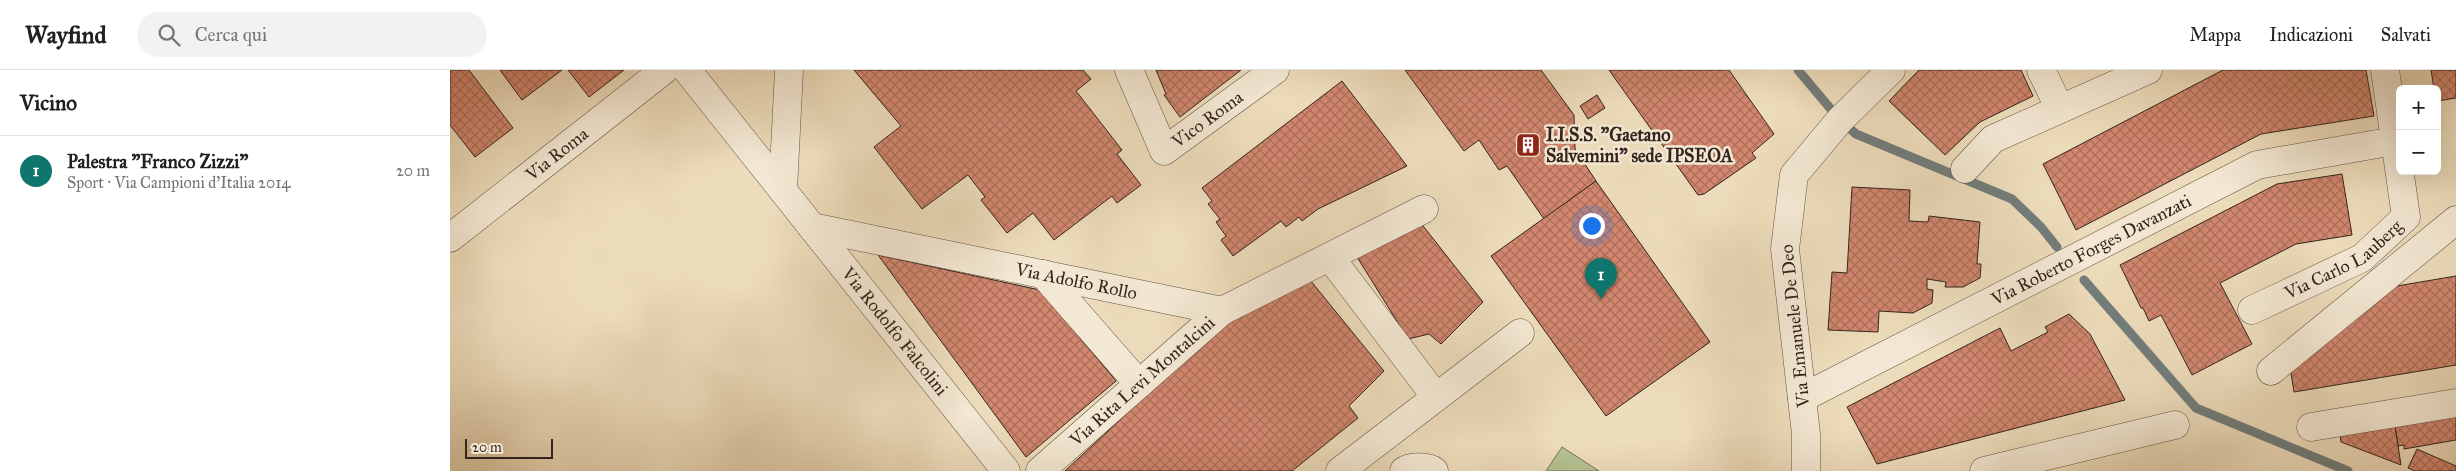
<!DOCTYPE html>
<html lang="it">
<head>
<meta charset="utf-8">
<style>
	body { margin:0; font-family:"IM FELL Great Primer",serif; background:#f2f2f2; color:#202124 }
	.controls { position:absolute; right:15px; top:15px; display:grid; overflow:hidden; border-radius:8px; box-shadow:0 5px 20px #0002 }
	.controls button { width:45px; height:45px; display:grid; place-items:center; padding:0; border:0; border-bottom:1px solid #e0e0e0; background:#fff; color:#202124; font:25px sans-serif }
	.scale { position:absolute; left:15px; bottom:12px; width:88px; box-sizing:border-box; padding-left:5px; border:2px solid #34241e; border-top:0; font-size:14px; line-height:18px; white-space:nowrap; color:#34241e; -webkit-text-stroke:4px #f3e8d3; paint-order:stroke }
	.you { position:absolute; left:1141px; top:155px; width:18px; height:18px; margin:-12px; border:4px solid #fff; border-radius:50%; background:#1a73e8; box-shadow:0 0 0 8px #1a73e833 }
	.badge { display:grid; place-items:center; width:32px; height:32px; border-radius:50%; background:#0f766e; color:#fff; font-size:16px; font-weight:700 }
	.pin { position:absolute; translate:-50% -41px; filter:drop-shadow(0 1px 2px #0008) }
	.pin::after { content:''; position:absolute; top:26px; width:18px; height:15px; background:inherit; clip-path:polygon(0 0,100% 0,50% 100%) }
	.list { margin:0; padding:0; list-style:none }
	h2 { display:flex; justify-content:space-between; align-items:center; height:65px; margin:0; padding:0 20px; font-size:21px }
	h2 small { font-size:16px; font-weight:400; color:#757577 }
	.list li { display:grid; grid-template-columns:32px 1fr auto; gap:15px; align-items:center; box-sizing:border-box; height:70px; padding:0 20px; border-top:1px solid #e0e0e0 }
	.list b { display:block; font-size:19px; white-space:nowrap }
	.list p { margin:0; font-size:16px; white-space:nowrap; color:#757577 }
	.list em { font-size:16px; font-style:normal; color:#757577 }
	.icon { flex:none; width:28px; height:28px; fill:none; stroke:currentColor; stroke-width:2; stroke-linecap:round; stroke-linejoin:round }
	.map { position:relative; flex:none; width:2006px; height:401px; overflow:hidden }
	header { display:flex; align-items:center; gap:30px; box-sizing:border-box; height:70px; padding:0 25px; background:#fff; border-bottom:1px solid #e0e0e0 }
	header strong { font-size:24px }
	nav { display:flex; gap:28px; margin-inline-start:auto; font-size:18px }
	.search { width:350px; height:45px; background:#f2f2f2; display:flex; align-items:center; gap:12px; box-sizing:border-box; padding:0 18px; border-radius:28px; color:#757577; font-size:19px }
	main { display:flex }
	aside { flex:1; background:#fff }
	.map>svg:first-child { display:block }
	.green { fill:#b4c293; stroke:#747358 }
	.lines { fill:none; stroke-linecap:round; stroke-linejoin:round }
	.stream { stroke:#727d7b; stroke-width:9 }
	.building { fill:url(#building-cross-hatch); stroke:#34241e }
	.minor-casing { stroke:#625245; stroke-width:29 }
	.minor { stroke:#f3e8d3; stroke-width:28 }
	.labels { text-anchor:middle; stroke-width:5; stroke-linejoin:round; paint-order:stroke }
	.street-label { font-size:18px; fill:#34241e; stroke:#f3e8d3 }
	.poi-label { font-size:18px; font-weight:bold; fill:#34241e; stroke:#f3e8d3; text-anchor:start }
</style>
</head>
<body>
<header>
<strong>Wayfind</strong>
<div class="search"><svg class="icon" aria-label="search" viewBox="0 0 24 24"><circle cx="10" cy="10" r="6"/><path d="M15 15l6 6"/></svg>Cerca qui</div>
<nav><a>Mappa</a><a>Indicazioni</a><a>Salvati</a></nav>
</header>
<main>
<aside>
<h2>Vicino<small></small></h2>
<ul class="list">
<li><span class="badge">1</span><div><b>Palestra &quot;Franco Zizzi&quot;</b><p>Sport · Via Campioni d'Italia 2014</p></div><em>20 m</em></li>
</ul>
</aside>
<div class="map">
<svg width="2006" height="401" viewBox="0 0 2006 401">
	<defs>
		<pattern id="building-cross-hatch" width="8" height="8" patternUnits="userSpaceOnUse" patternTransform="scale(1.25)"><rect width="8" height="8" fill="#d2876e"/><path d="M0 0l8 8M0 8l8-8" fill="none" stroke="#ab6e5a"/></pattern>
	</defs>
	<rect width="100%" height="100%" fill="#eddcbb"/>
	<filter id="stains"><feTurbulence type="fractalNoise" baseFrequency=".004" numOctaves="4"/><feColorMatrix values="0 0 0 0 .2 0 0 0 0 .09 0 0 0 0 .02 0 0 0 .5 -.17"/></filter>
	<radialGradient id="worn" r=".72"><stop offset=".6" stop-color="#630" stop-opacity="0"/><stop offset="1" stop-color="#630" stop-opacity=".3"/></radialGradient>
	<path class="green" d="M1112 377 1149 401H1096Z"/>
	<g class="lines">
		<g class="stream">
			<path d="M1348 0 1390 50 1406 64 1562 129 1591 157 1607 177"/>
			<path d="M1634 210 1746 338 1898 401"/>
		</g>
	</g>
	<g class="building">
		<path d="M0 0H19L63 58 25 87 0 55Z"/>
		<path d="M50 0H112L72 30Z"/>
		<path d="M118 0H174L139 27Z"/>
		<path d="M404 0H633L641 9 626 21 672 80 667 84 691 115 667 133 662 126 604 170 583 143 557 163 531 130 535 127 518 105 472 139 424 77 451 56Z"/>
		<path d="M706 0H791L730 47 714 25 716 24Z"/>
		<path d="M955 0H1091L1124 45 1125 79 1146 111 1094 149 1057 96 1049 100 1029 70 1014 81Z"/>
		<path d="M1159 0H1279L1324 64 1302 83 1306 88 1254 124 1248 125Z"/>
		<path d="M1469 0H1571L1583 26 1530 52 1495 85 1439 31Z"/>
		<path d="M1773 0H1916L1924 46 1811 64 1626 160 1593 94Z"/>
		<path d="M1981 0H2006V28L1987 31V19H1984Z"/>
		<path d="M892 11 957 96 868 139 852 151 849 147 836 157 831 151 783 186 771 170 776 166 766 152 770 149 758 134 762 131 752 118Z"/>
		<path d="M1147 25 1155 38 1138 49 1130 36Z"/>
		<path d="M1892 104 1902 165 1846 174 1770 213 1802 274 1742 305 1711 245 1699 251 1693 238H1691L1670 195 1827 114Z"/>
		<path d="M1146 111 1260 272 1156 346 1041 186Z"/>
		<path d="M1402 117 1460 120 1459 151 1478 152 1479 146 1530 152 1527 194H1531L1530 208 1513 217H1495L1496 212 1477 209V219L1483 220 1482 233 1463 243 1429 241 1428 262 1378 260 1382 202 1397 203Z"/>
		<path d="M970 152 1033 232 991 274 979 264 958 269 907 187Z"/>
		<path d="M428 185 590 220 666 311 576 387Z"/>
		<path d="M2006 206V295L1844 322 1840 297 1941 217Z"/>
		<path d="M860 210 934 301 899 336 908 348 842 401H615L773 254Z"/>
		<path d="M1619 244 1640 264 1675 330 1427 394 1397 337 1550 258 1561 281 1598 262 1595 257Z"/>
		<path d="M2006 346V370L1954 379V375L1948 376 1945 356Z"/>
		<path d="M1945 356 1951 395 1891 372 1890 365Z"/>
		<path d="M1967 379 2006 396V401H1965L1958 398Z"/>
	</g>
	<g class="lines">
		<defs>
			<g id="minor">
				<path id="s1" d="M237 0 556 401"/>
				<path id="s2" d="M679 0 714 81 825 0"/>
				<path d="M1591 0 1610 39"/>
				<path d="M1515 99 1543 69 1698 0"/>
				<path d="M333 120 339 0"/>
				<path id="s3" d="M362 157 772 241"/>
				<path id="s4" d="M0 168 214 0"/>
				<path d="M880 187 986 327"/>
				<path d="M593 204 689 314"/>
				<path id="s5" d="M1802 240 1912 188 1956 147 1935 0"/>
				<path d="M1821 301 2006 150"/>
				<path id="s6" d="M1352 328 1807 95 1944 71"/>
				<path d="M1861 357 2006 333"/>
				<path id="s7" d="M590 401 772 241 974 139"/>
				<path d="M890 401 1070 263"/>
				<path d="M954 401C960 396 978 396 984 401"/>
				<path d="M1356 401V364L1335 179 1344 105 1390 50 1441 0"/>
				<path d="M1534 401 1725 355"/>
			</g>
		</defs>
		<use href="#minor" class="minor-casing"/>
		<use href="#minor" class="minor"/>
	</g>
	<defs>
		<symbol id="building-square" viewBox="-11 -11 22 22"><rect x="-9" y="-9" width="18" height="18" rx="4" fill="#8f2418" stroke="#f3e8d3"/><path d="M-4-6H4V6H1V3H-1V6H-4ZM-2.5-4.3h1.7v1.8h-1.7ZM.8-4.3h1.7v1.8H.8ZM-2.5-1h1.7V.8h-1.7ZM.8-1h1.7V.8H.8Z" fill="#fff"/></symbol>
	</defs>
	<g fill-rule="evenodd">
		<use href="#building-square" x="1064" y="61" width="28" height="28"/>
	</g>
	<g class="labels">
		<g class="street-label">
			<text dy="6" stroke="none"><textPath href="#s2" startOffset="142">Vico Roma</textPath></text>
			<text dy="6" stroke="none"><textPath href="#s4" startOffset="136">Via Roma</textPath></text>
			<text dy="6" stroke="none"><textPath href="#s6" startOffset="325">Via Roberto Forges Davanzati</textPath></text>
			<text dy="6" stroke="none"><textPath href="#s5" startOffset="105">Via Carlo Lauberg</textPath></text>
			<text dy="6" stroke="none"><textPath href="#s3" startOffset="270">Via Adolfo Rollo</textPath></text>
			<text transform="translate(1345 256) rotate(-96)" y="6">Via Emanuele De Deo</text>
			<text dy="6" stroke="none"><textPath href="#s1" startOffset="334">Via Rodolfo Falcolini</textPath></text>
			<text dy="6" stroke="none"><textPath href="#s7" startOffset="136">Via Rita Levi Montalcini</textPath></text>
		</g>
		<g class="poi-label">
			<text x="1096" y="71">I.I.S.S. "Gaetano<tspan x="1096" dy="21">Salvemini" sede IPSEOA</tspan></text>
		</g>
	</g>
	<rect width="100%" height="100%" filter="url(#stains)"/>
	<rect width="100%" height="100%" fill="url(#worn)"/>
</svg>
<div class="controls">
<button>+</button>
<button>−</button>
</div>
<div class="scale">20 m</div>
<div class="you"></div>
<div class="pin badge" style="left:1151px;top:229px">1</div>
</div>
</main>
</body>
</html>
